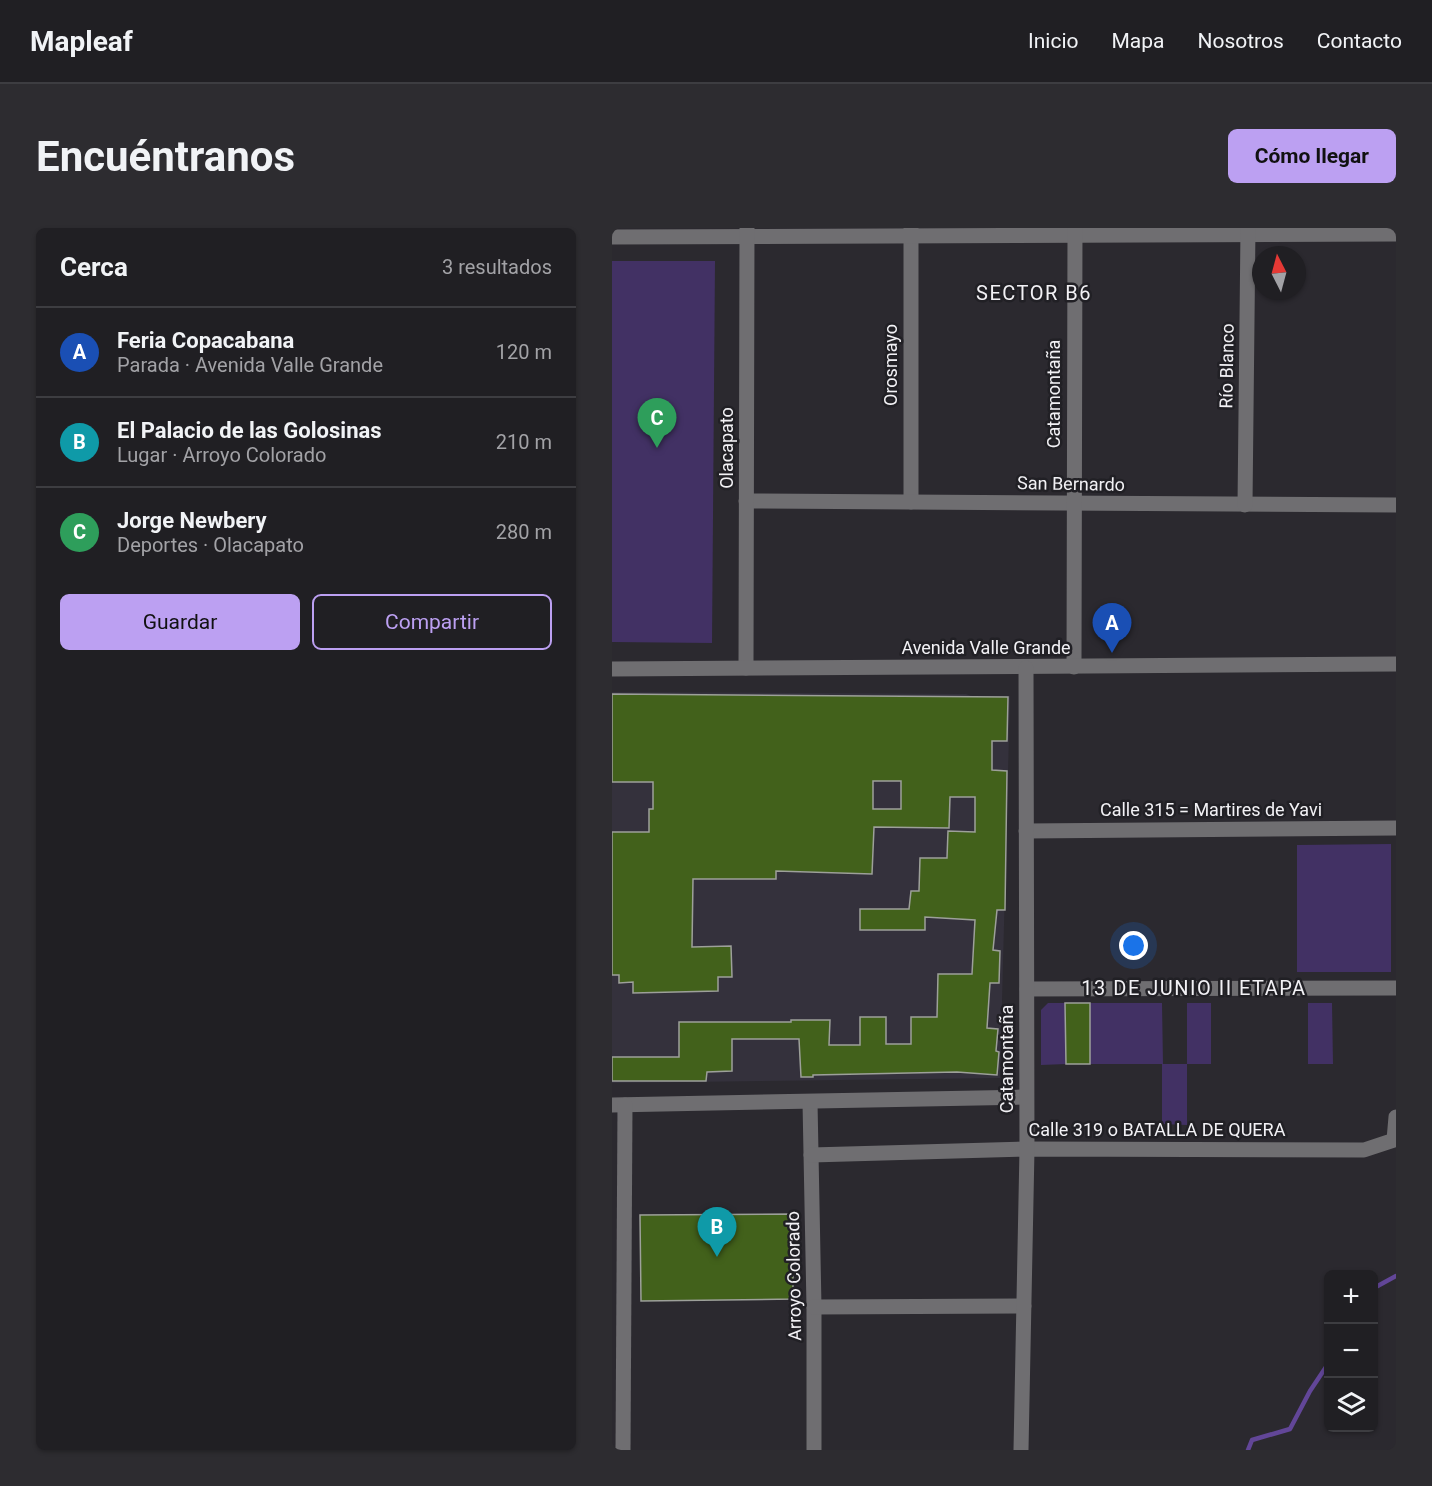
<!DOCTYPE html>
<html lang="es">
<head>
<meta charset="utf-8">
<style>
	body { margin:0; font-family:Roboto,sans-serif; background:#2d2c30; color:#f1f3f6 }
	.controls { position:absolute; right:18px; bottom:18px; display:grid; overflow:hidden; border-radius:9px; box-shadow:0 2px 4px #0004 }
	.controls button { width:54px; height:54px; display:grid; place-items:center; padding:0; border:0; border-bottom:2px solid #3d3d41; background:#201f23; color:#f1f3f6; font:30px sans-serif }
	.compass { position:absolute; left:640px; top:18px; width:54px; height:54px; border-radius:50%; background:#201f23; box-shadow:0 2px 4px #0004; rotate:354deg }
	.you { position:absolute; left:522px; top:718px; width:21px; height:21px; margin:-15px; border:4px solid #fff; border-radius:50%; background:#1a73e8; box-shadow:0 0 0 9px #1a73e833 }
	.badge { display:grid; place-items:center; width:39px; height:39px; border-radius:50%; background:#bca0f2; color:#fff; font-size:20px; font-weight:700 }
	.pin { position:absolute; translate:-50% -50px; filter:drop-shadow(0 2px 3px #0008) }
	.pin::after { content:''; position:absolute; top:32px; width:21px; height:18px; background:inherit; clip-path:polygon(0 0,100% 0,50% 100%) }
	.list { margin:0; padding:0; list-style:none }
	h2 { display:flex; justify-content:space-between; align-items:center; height:78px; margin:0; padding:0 24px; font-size:26px }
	h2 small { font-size:20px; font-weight:400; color:#a2a2a6 }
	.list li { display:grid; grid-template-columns:39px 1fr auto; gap:18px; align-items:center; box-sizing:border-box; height:90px; padding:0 24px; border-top:2px solid #3d3d41 }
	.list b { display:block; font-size:22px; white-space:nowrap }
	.list p { margin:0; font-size:20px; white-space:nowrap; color:#a2a2a6 }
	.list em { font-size:20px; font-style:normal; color:#a2a2a6 }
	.actions { display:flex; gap:12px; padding:18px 24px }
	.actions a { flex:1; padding:14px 0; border:2px solid #bca0f2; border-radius:9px; text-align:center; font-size:21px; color:#bca0f2 }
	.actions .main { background:#bca0f2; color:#111 }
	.icon { flex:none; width:33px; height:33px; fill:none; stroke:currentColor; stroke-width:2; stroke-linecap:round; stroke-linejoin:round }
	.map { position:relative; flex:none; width:784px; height:1222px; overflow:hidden; border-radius:9px }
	header { display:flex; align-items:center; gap:36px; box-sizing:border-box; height:84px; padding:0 30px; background:#201f23; border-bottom:2px solid #3d3d41 }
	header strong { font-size:28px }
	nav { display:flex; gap:33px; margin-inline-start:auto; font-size:21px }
	.intro { display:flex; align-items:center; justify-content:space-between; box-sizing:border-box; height:144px; padding:0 36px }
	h1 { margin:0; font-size:42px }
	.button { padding:15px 27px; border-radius:9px; background:#bca0f2; color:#111; font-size:21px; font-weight:700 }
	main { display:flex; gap:36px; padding:0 36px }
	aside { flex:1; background:#201f23; border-radius:9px; box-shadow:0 2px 4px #0004 }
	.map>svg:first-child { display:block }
	.built { fill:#34313c }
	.green { fill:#423164 }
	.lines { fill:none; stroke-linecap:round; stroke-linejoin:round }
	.stream { stroke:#624698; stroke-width:4.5 }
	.building { fill:#42611b; stroke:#9da09a; stroke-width:1.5; fill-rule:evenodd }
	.minor { stroke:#6f6e71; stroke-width:15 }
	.labels { text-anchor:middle; stroke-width:5; stroke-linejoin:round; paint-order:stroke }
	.street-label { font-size:18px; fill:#f2f1f5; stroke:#212025 }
	.neighbourhood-label { font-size:20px; letter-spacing:1.5px; fill:#f2f1f5; stroke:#212025 }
</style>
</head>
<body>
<header>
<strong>Mapleaf</strong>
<nav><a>Inicio</a><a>Mapa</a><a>Nosotros</a><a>Contacto</a></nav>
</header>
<div class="intro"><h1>Encuéntranos</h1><a class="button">Cómo llegar</a></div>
<main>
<aside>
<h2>Cerca<small>3 resultados</small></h2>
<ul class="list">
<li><span class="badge" style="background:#1a4fb4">A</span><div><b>Feria Copacabana</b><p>Parada · Avenida Valle Grande</p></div><em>120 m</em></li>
<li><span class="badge" style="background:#0f9aa8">B</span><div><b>El Palacio de las Golosinas</b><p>Lugar · Arroyo Colorado</p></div><em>210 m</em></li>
<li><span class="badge" style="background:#2e9e5b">C</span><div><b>Jorge Newbery</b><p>Deportes · Olacapato</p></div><em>280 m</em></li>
</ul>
<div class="actions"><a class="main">Guardar</a><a>Compartir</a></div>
</aside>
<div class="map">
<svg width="784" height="1222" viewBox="0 0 784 1222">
	<rect width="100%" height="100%" fill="#2b292f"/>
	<path class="built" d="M0 464 354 466 359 468H398L388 850 0 855Z"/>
	<g class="green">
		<path d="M0 33H103L100 415 0 414Z"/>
		<path d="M779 616V744H685V617Z"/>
		<path d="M436 775H453L454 836 429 837V782Z"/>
		<path d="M478 775H550L551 836H575V775H599V836H575V897L550 896V836H478Z"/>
		<path d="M696 775H720L721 836H696Z"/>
	</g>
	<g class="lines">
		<g class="stream">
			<path d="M762 1060 784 1048"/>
			<path d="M636 1222 640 1212 678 1201 698 1163 716 1136"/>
		</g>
	</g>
	<g class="building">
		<path d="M0 466 396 469 395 513H380V542L395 543 393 682H385L381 722 388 723 387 755H378L375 800 386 801 384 823 387 824 385 847 345 844 201 847V849H189L187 811H120V843L95 844 94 853H0V829H67V794H179V792H218L217 817H248V789H274V816H299V789H325L326 746H360L363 692 313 689V702H248V681H297L299 663H307L308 630H335L336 603 363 604V569H338L337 600 262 599 260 646 164 643V651H81L80 719 119 718 120 749H106V763L21 765V754L7 755V747H0V604H37V581H41V554H0ZM261 553H289V581H261Z"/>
		<path d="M453 775H478V836H454Z"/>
		<path d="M181 986V1071L29 1073 28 987Z"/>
	</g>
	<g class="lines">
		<g class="minor">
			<path d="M299 0V274"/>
			<path d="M0 9 784 6"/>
			<path d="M134 273 784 277"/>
			<path d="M633 277 636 0"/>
			<path d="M462 439 463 0"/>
			<path d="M134 440 135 0"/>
			<path d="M0 441 784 436"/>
			<path d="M414 603 784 600"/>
			<path d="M415 761 784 760"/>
			<path d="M198 874 202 1079V1222"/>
			<path d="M0 877 414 869"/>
			<path d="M199 927 415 921 752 922 782 912 784 889"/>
			<path d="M202 1079 412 1078"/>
			<path d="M11 1222 13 877"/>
			<path d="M409 1222 415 921 414 440"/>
		</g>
	</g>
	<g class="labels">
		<g class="street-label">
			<text transform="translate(279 137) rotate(-90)" y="6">Orosmayo</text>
			<text transform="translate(615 138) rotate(-89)" y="6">Río Blanco</text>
			<text transform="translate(442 166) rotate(-90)" y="6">Catamontaña</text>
			<text transform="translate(115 220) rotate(-90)" y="6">Olacapato</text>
			<text transform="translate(459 256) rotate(1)" y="6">San Bernardo</text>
			<text x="374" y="426">Avenida Valle Grande</text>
			<text x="599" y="588">Calle 315 = Martires de Yavi</text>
			<text transform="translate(395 831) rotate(-90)" y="6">Catamontaña</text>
			<text x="545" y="908">Calle 319 o BATALLA DE QUERA</text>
			<text transform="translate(182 1048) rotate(-91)" y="6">Arroyo Colorado</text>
		</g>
		<g class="neighbourhood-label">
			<text x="422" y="72">SECTOR B6</text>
			<text x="582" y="767">13 DE JUNIO II ETAPA</text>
		</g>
	</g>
</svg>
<div class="controls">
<button>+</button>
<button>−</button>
<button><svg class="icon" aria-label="layers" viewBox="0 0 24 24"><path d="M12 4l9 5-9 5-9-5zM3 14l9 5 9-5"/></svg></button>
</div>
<svg class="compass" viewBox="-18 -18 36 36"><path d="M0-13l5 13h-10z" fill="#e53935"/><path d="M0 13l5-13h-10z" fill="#a2a2a6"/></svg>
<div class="you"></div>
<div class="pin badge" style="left:500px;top:425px;background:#1a4fb4">A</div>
<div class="pin badge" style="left:105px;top:1029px;background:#0f9aa8">B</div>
<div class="pin badge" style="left:45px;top:220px;background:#2e9e5b">C</div>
</div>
</main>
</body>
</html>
